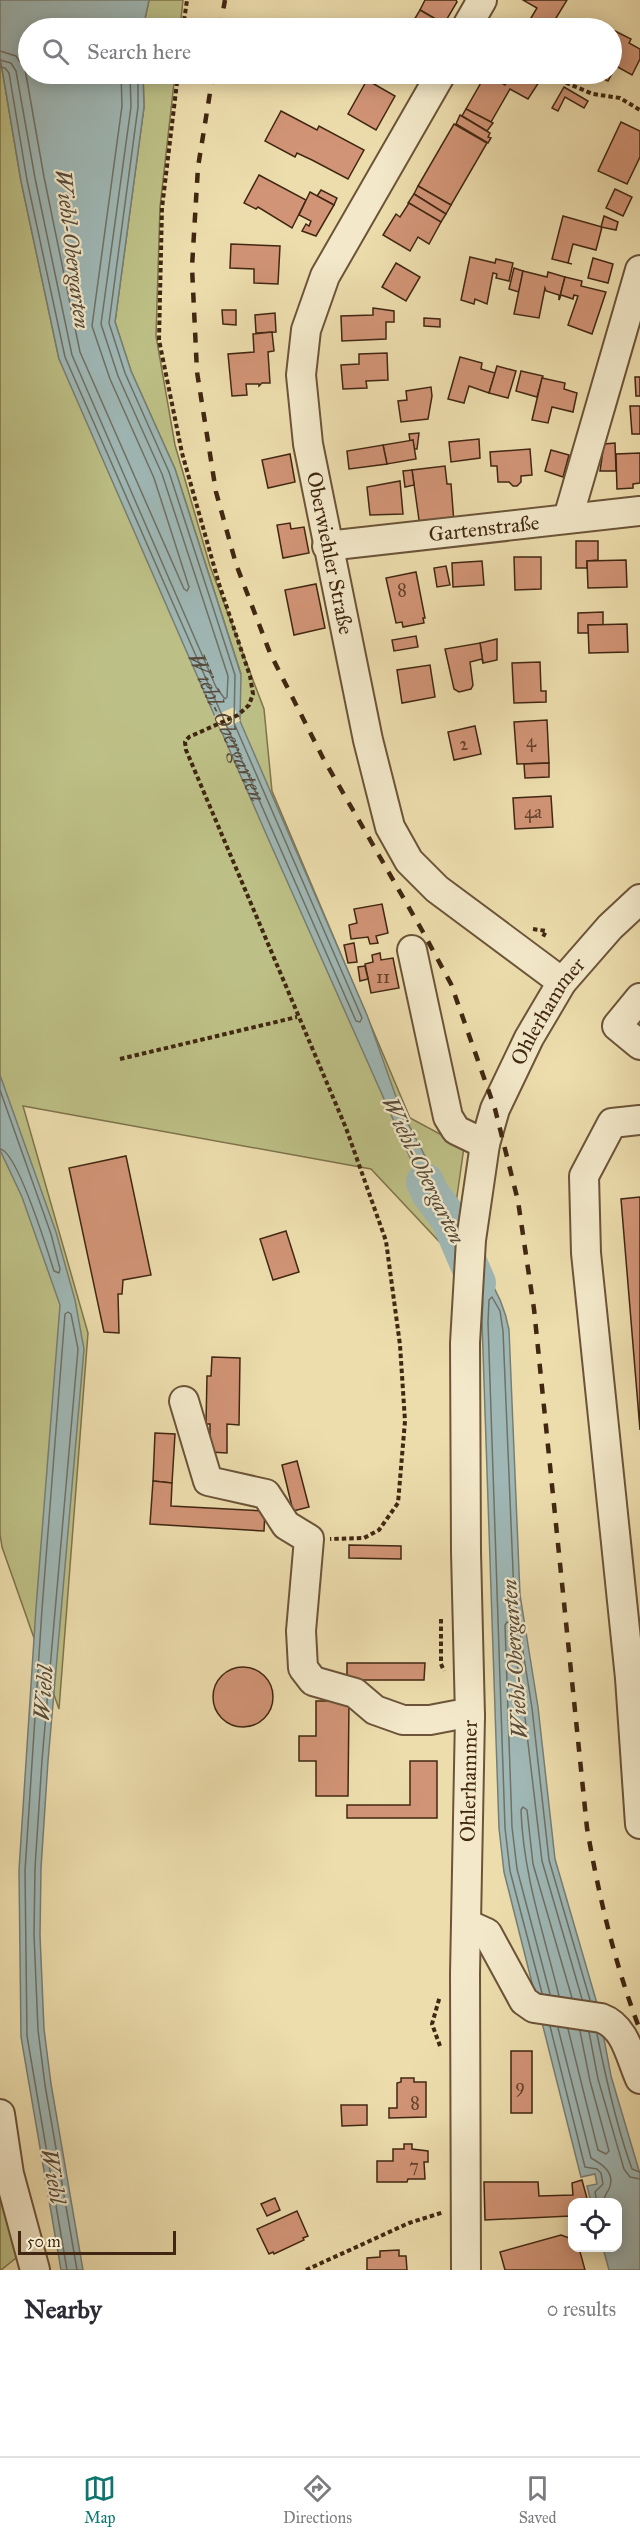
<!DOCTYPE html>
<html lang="en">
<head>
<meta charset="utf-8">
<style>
	body { margin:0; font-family:"IM FELL Great Primer",serif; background:#f2f2f3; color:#2b2b33 }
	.controls { position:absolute; right:18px; bottom:18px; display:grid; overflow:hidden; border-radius:12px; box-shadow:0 3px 15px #0003 }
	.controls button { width:54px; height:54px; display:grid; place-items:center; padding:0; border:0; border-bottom:2px solid #e1e1e2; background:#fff; color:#2b2b33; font:30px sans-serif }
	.scale { position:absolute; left:18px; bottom:15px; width:158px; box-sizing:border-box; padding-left:6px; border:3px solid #412712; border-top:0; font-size:16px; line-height:21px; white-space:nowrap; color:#412712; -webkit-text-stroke:4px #f3e9ca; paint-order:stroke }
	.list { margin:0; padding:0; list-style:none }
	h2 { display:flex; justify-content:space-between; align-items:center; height:78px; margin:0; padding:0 24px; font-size:26px }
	h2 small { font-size:20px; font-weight:400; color:#7c7c81 }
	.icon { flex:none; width:33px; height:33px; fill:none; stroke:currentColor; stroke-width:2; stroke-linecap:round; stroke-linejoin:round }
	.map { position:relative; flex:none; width:640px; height:2270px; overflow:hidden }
	.search { position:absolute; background:#fff; box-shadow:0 3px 15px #0003; left:18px; right:18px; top:18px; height:66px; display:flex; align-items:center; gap:15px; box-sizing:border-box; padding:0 21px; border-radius:33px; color:#7c7c81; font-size:22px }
	.sheet { height:186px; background:#fff }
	nav { display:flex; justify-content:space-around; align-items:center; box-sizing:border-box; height:84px; border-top:2px solid #e1e1e2; background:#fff; font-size:16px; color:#7c7c81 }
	nav a { display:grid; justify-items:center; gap:3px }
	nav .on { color:#0f766e }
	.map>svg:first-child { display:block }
	.green { fill:#bdc086; stroke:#7f744c; stroke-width:1.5 }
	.water { fill:#9fb8b6; stroke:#797e74; stroke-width:1.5 }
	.pier { fill:#edddad }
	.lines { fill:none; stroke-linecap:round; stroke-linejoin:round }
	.shore { stroke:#707064; stroke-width:1.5 }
	.river { stroke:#9fb8b6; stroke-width:38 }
	.building { fill:#d19476; stroke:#412712; stroke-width:1.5 }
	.minor-casing { stroke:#6c5439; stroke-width:32 }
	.path { stroke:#412712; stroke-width:4; stroke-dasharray:4.5 3; stroke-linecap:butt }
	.minor { stroke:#f3e9ca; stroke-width:28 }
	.rail { stroke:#412712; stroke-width:4.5; stroke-dasharray:10 10; stroke-linecap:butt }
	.labels { text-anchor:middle; stroke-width:4.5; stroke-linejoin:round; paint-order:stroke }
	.number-label { font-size:18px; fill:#65422b }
	.street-label { font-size:21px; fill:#412712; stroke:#f3e9ca }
	.water-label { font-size:22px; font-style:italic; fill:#584b3b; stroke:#f3e9ca }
</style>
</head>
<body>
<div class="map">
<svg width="640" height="2270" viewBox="0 0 640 2270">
	<rect width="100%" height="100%" fill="#edddad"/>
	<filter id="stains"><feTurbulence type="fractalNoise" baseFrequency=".00333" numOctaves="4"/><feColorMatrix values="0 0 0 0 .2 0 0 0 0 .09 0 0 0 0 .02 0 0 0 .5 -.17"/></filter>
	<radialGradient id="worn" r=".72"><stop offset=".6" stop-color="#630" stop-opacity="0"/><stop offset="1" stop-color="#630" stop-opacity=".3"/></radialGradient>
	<g class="green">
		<path d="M149 0H183L180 28H143Z"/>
		<path d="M0 57 21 181 59 359 241 674 175 469 131 371 115 322 144 107 143 74H175L160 207 156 336 175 445 210 566 264 709 272 791 410 1118 464 1147 449 1252 371 1169 23 1106 88 1333 59 1709 2 1547 0 1534Z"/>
		<path d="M0 2139 26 2250 1 2270H0Z"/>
	</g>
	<g class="water">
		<path d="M0 0H149L143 28H28V74H143L144 107 115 322 131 371 175 469 241 675 240 721 367 1015 400 1108 453 1210 449 1252 437 1218 267 836 59 359 21 181 0 57Z"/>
		<path d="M0 1075 56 1232 75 1300 84 1349 48 1761 41 1868 40 1935 44 2029 51 2084 83 2270H61L21 2037 19 1870 36 1608 60 1305 22 1197 0 1150Z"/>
		<path d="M484 1271C497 1290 505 1307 509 1330L520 1595 538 1707 555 1859 598 2007 611 2076 640 2174V2270H609L603 2248H618V2202H591L587 2186 597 2184 595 2174 581 2177 504 1872 499 1828 482 1322Z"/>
	</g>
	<path class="pier" d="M234 707 240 721 221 730 214 716Z"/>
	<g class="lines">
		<g class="shore">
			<path d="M0 51 16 56 25 69 44 177 80 352 184 589 187 591 189 587 154 478 110 379 92 326 122 106 121 74"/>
			<path d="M0 60 11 63 16 71 35 178 72 355 216 687 225 699 227 697 228 676 162 474 118 376 101 324 131 107 130 74"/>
			<path id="s1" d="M0 67 5 68 9 73 27 180 65 357 356 1021 360 1022 362 1018 234 723 235 675 169 472 125 373 109 323 138 107V74"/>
			<path d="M0 1090 51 1234 60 1269 59 1273 54 1271C48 1252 17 1151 0 1149"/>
			<path d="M542 1993 510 1871 505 1828 488 1322 489 1300 492 1297 500 1311 503 1331 514 1595 532 1708 549 1860 590 2000"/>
			<path d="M550 1994 517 1869 512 1827 505 1625 507 1622 511 1625 524 1709 542 1861 582 1999"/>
			<path d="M559 1996C544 1934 523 1874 521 1810L523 1807 527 1810 533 1864 572 1998"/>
			<path d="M550 2026 585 2167 597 2169 601 2173 603 2184 595 2192 597 2202"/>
			<path d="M558 2028 591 2158C602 2164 616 2173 609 2189 606 2195 604 2195 604 2202"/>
			<path d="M568 2029 598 2150 606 2154 609 2151 590 2081 580 2031"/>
			<path d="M589 2032 598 2079 624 2169 630 2177 640 2179"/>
			<path d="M597 2034C606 2079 616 2125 632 2169L640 2172"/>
			<path d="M67 2270 27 2036 25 1871 42 1609 65 1314 68 1312 71 1314 78 1349 42 1760 35 1868 34 1934 38 2030 45 2085 77 2270"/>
		</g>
		<path class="river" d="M425 1182 430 1193 450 1220 477 1283"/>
	</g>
	<g class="building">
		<path d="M425 0H456L457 2 444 24 420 10Z"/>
		<path d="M523 0H567L556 18 561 21 556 28H525L537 8Z"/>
		<path d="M420 10 444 24 441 28H428L414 20Z"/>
		<path d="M615 31 631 39 629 43 640 49V59L632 75 616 66 608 81 593 74H612V38Z"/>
		<path d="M394 74H417L411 83Z"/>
		<path d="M486 74 505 85 511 74H524L539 82 528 99 510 89 491 122 466 109Z"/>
		<path d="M367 80 395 96 376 130 348 114Z"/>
		<path d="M564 87 588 101 584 108 565 97 558 111 552 108Z"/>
		<path d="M466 109 493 123 487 131 462 116Z"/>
		<path d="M281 111 317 130 319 126 364 150 348 179 312 160 297 153 295 157 265 141Z"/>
		<path d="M460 115 490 133 488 137 491 138 488 143 456 124Z"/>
		<path d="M621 122 640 131V157L627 184 598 171Z"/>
		<path d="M454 124 487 143 451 205 418 186Z"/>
		<path d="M259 175 306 200 292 228 258 207 256 209 244 203Z"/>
		<path d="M418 186 451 205 446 214 414 194Z"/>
		<path d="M615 189 632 197 623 216 606 208Z"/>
		<path d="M321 190 337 198 334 205 317 196Z"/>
		<path d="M310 192 334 205 316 236 302 231 306 224 309 226 311 221 299 215Z"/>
		<path d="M414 194 446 214 441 222 408 203Z"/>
		<path d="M409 203 441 222 429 244 418 237 410 251 383 235 396 214 400 217Z"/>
		<path d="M563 216 602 227 596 250 573 244 568 263 572 264 552 259Z"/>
		<path d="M604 216 618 222 616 230 601 227Z"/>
		<path d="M231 244 280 246 278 284 254 283V269L230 268Z"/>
		<path d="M470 257 495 263 496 259 513 263 509 281 496 278 497 274 493 273 487 304 475 299 474 304 461 300Z"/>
		<path d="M593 258 613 264 608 283 588 278Z"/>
		<path d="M396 263 420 277 406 301 382 287Z"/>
		<path d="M514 268 523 271 519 292 509 289Z"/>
		<path d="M523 271 547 277 548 272 565 277 559 300V295L546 291 545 288 539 318 514 314Z"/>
		<path d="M565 277 582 281 581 286 606 292 592 334 568 325 578 296 574 295 573 299 561 295 559 300Z"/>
		<path d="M373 308 394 311V322H386V339L342 341 341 316 373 315Z"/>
		<path d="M222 310H236V325L223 324Z"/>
		<path d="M275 313 276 332 256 333 255 315Z"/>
		<path d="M424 318 440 319V327L424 326Z"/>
		<path d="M272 332 274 351 268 352 270 383H262L259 386V384H246L247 395 232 396 228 354 254 352 253 334Z"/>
		<path d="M387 353 388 380 366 381 367 388 343 389 341 365 359 364V354Z"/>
		<path d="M460 357 482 363 481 369 495 373 489 393 469 386 464 403 448 399Z"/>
		<path d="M497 366 516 371 508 398 489 393Z"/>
		<path d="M521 371 543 376 537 397 516 391Z"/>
		<path d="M635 377H640V396H636Z"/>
		<path d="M542 378 565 383 564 389 577 393 573 412 552 407 548 423 532 420Z"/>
		<path d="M431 387 432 396 428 419 401 422 398 401 407 400 406 391Z"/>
		<path d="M630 406H640V434H632Z"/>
		<path d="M419 433 417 449H414L413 440 410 441 409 434Z"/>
		<path d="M479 439 480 458 451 462 449 442Z"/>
		<path d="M413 440 416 459 387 464 383 445Z"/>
		<path d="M615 443 616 471H600L604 444Z"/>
		<path d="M383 445 387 464 349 469 347 451Z"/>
		<path d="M530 449 532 475 521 476V482L517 486H513L509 482H498L497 466H491L490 452Z"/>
		<path d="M551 450 569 455 563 477 545 471Z"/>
		<path d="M640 453V483L633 484V488L617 489 616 454Z"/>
		<path d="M290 454 295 482 268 488 262 460Z"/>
		<path d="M445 466 447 484H451L454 523 420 527 412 470Z"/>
		<path d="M412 470 414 485 405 487 403 471Z"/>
		<path d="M400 481 403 514 370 515 367 487Z"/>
		<path d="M290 523 291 529 304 527 309 553 283 558 277 525Z"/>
		<path d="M576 541H598V560L587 561V568H576Z"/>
		<path d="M514 557H541V589L515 590Z"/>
		<path d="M626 560 627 587 588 588 587 561Z"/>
		<path d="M482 561 484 585 453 587 452 563Z"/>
		<path d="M446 566 450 585 437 587 434 568Z"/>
		<path d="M416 572 425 618H423L424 623 403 627 402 622 396 623 386 578Z"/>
		<path d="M316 584 325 628 294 635 285 590Z"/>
		<path d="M603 612V625H588L589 633H578V613Z"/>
		<path d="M627 624 628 652 589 653 588 625Z"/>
		<path d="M416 636 418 647 394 651 392 640Z"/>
		<path d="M497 639V660L483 663 480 643Z"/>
		<path d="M480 643 483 663 482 659 470 662 473 685 471 689 459 692 454 689 445 649Z"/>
		<path d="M540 662 541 691H546V702L514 703 512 663Z"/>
		<path d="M430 665 435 697 402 703 397 670Z"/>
		<path d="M547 720 549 763 517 764 514 722Z"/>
		<path d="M475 726 481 754 454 760 448 732Z"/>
		<path d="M549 763V777L525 778 524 764Z"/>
		<path d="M551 796 553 827 515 829 513 798Z"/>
		<path d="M382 904 388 933 376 936 378 943 370 944 368 937 351 939 349 925 357 923 354 909Z"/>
		<path d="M354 943 357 962 348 963 344 945Z"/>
		<path d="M380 953 381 960 393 958 399 988 371 993 365 964 373 962 372 955Z"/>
		<path d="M365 966 368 979 360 981 358 967Z"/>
		<path d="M126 1156 151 1275 123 1280 122 1294H118L119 1333 104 1332 69 1168Z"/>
		<path d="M640 1197V1430L621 1199Z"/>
		<path d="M286 1231 299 1272 273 1280 260 1239Z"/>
		<path d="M212 1357 240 1358 239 1425 227 1424V1453L210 1452V1424H206L207 1376H211Z"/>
		<path d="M155 1433 175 1434 172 1483 153 1481Z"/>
		<path d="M297 1461 309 1507 293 1511 282 1465Z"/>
		<path d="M153 1481 172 1483 171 1506 265 1511 264 1531 150 1524Z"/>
		<path d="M349 1545 401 1546V1559L349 1558Z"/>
		<path d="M347 1663H425L424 1680H347Z"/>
		<circle cx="243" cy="1697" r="30"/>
		<path d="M316 1701H349L348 1796H316V1761H299V1736H316Z"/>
		<path d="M410 1761H437V1818H347V1805H410Z"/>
		<rect x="511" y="2051" width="21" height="62"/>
		<path d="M401 2078H414V2082H426V2117L389 2118V2108H397V2083L401 2082Z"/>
		<path d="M341 2105H367V2125L342 2126Z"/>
		<path d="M404 2144H412V2149L428 2151V2162H424L425 2179H408L407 2182H377V2161H393V2149H404Z"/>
		<path d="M582 2180 588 2202H572V2221H570V2216L485 2220 484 2182H538L539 2196 573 2195 572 2183Z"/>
		<path d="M275 2198 280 2210 267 2216 261 2204Z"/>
		<path d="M297 2211 308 2236 303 2238 304 2240 274 2254 273 2252 269 2254 257 2229Z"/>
		<path d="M561 2235 572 2239V2248H579L585 2270H505L500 2252Z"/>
		<path d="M399 2250V2256H406L407 2270H367V2258L380 2257V2251Z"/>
	</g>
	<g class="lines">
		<defs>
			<g id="minor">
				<path d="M466 28 482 0"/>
				<path id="s2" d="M441 74 325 276 306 330 301 375 308 444 368 740 390 827 409 861 437 889 562 982"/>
				<path d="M568 518 640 270"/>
				<path id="s3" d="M327 546 640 511"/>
				<path d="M412 950 448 1117 456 1130 485 1144"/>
				<path d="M640 998 617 1026 640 1045"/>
				<path d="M640 1120 612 1123 584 1176 586 1253 630 1678 640 1824"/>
				<path d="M184 1401 208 1481 266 1494 286 1525 309 1539 301 1631 303 1668 313 1681 355 1693 375 1710 403 1720H430L456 1715 470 1716"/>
				<path d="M467 1924 487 1933 524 2001 534 2008 601 2018C626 2027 630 2057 640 2079"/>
				<path d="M0 2114 9 2174 35 2270"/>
				<path id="s4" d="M466 2270 465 1974 470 1716 466 1552 465 1343 471 1240 485 1144 495 1109 529 1038 562 982 610 927 640 899"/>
			</g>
		</defs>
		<use href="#minor" class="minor-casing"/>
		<g class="path">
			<path d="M183 28 187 0"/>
			<path d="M178 74 162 208 159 340 182 453 219 584 250 676 253 694 249 705 238 715 189 737 185 742 186 750 346 1128 386 1241 400 1345 405 1421 398 1503 379 1530 364 1538 330 1539"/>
			<path d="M545 74 593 94 620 98 640 110"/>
			<path d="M533 929 546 931 542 939"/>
			<path d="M120 1059 297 1017"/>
			<path d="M441 1619V1664L444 1671"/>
			<path d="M440 2046 432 2024 440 1996"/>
			<path d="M306 2270 409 2223 444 2212"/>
		</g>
		<use href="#minor" class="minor"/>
		<g class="rail">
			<path d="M220 28 225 0"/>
			<path d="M213 74 198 167 192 267 197 372 216 492 236 564 270 653 323 758 423 932 451 984 495 1109 518 1201 534 1309 587 1828C599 1897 615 1965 640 2030"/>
		</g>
	</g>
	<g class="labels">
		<g class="number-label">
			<text x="402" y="596">8</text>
			<text x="531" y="747">4</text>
			<text x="464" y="750">2</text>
			<text x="533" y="818">4a</text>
			<text x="383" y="983">11</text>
			<text x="520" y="2092">9</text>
			<text x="415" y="2109">8</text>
			<text x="414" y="2172">7</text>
		</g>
		<g class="street-label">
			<text dy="7" stroke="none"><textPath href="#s3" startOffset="158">Gartenstraße</textPath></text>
			<text dy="7" stroke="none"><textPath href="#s2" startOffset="516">Oberwiehler Straße</textPath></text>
			<text dy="7" stroke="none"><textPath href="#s4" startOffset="1275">Ohlerhammer</textPath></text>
			<text dy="7" stroke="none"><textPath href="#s4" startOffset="489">Ohlerhammer</textPath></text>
		</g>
		<g class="water-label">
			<text transform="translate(73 249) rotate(83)" y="8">Wiehl-Obergarten</text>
			<text dy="8" stroke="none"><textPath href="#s1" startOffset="705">Wiehl-Obergarten</textPath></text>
			<text transform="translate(424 1170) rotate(64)" y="8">Wiehl-Obergarten</text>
			<text transform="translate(514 1659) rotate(-94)" y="8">Wiehl-Obergarten</text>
			<text transform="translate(43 1693) rotate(-86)" y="8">Wiehl</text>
			<text transform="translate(54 2176) rotate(80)" y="8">Wiehl</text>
		</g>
	</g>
	<rect width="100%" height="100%" filter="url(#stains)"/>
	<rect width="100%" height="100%" fill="url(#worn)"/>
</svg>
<div class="controls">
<button><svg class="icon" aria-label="locate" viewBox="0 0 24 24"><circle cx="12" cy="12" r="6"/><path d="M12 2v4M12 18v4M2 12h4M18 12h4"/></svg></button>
</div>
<div class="scale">50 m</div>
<div class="search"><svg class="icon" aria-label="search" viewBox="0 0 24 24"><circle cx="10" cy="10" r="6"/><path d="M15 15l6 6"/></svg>Search here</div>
</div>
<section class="sheet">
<h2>Nearby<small>0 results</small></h2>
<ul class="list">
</ul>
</section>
<nav>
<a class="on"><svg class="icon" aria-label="map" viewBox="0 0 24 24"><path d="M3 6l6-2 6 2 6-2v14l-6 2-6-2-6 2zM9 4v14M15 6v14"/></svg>Map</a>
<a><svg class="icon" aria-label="directions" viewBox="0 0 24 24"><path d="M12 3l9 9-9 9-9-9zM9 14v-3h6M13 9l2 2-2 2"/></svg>Directions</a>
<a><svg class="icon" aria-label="saved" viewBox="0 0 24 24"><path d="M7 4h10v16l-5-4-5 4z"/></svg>Saved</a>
</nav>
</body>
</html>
